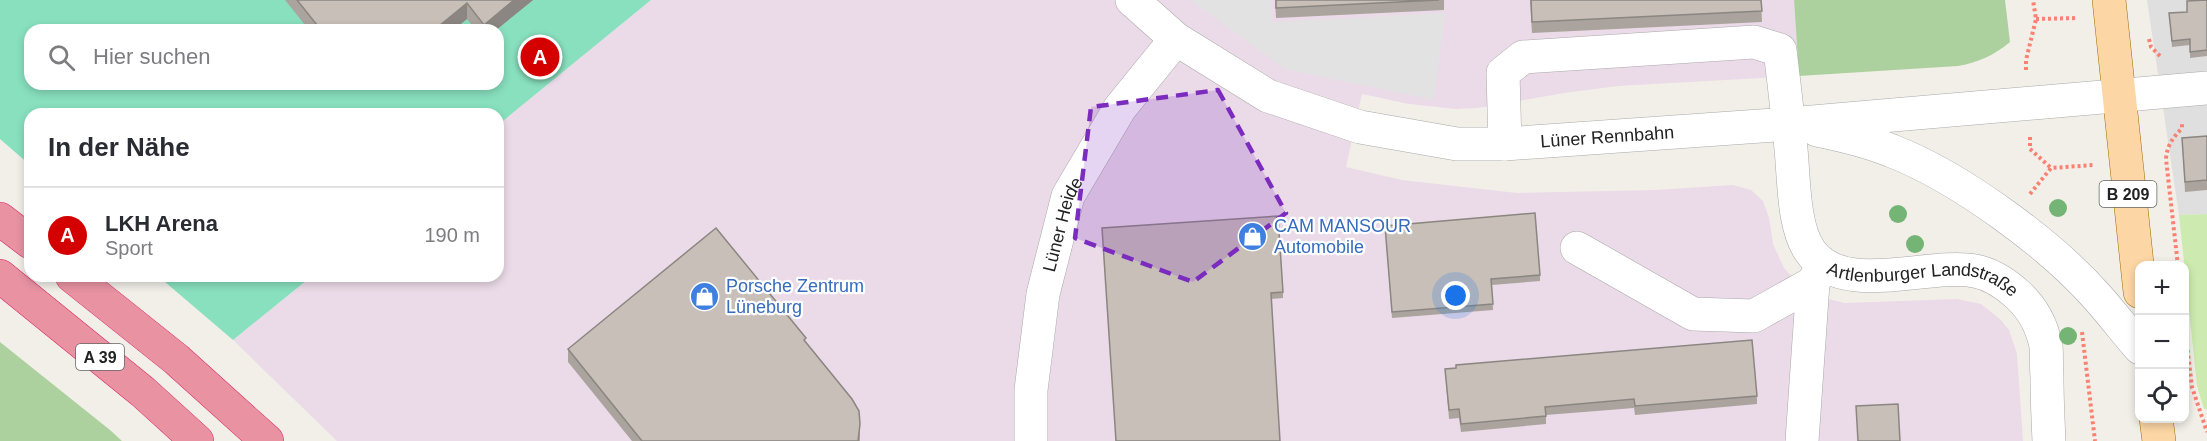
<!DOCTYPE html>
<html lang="de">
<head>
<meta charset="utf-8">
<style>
	body { margin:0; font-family:Helvetica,sans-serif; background:#f2f2f3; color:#2b2b33 }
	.controls { position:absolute; right:18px; bottom:18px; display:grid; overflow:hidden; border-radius:12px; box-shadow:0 3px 9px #0003 }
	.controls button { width:54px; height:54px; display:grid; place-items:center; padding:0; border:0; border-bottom:2px solid #e1e1e2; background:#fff; color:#2b2b33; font:30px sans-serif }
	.you { position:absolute; left:1456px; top:296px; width:21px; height:21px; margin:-15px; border:4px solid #fff; border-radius:50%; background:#1a73e8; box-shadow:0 0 0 9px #1a73e833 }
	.badge { display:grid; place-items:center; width:39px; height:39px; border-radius:50%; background:#d40000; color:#fff; font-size:20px; font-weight:700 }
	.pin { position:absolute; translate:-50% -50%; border:3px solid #fff; box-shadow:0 2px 6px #0006 }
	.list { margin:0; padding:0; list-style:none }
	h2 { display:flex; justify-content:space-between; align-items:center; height:78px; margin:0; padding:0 24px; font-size:26px }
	h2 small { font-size:20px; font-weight:400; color:#7c7c81 }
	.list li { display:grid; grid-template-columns:39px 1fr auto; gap:18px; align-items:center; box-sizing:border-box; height:96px; padding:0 24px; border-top:2px solid #e1e1e2 }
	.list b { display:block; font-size:22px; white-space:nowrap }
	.list p { margin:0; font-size:20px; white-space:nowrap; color:#7c7c81 }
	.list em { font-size:20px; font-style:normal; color:#7c7c81 }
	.icon { flex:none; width:33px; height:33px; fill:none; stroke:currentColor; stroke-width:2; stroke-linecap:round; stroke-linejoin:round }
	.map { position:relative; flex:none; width:2207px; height:441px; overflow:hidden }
	.search { position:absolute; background:#fff; box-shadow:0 3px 9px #0003; left:24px; top:24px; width:480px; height:66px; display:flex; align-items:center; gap:15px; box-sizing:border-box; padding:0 21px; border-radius:18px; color:#7c7c81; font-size:22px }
	.panel { position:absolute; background:#fff; box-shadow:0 3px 9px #0003; left:24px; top:108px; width:480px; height:174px; border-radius:18px }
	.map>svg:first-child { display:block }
	.residential { fill:#e0dfdf }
	.industrial { fill:#ebdbe8 }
	.grass { fill:#cdebb0 }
	.forest { fill:#add19e }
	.pitch { fill:#88e0be; fill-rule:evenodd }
	.parking { fill:#e2e2e2 }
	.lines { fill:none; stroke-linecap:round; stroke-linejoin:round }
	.minor-casing { stroke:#a9a9a9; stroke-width:34 }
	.major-casing { stroke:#a06b00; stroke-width:34 }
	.highway-casing { stroke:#dc2a67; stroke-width:34 }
	.path { stroke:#fa8072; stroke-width:4; stroke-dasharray:3 3; stroke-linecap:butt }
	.minor { stroke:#fff; stroke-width:33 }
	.major { stroke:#fcd6a4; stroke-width:33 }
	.highway { stroke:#e892a2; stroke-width:33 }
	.tree { fill:#74b475 }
	.wall { fill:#aba49e }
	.shaded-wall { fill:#8b8681 }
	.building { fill:#c7bfb8; stroke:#8b8681; stroke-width:1.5 }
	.marked { fill:#7b2cbf; fill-opacity:0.2; stroke:#7b2cbf; stroke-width:4.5; stroke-dasharray:12 8; stroke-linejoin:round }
	.labels { text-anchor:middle; stroke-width:4.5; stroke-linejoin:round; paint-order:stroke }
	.shield { fill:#fff; stroke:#646464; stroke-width:1.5 }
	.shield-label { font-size:16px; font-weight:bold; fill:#222 }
	.street-label { font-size:18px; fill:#222; stroke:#fff }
	.shop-label { font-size:18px; fill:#366cbe; stroke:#fff; text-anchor:start }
</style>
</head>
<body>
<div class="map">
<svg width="2207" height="441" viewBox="0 0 2207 441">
	<rect width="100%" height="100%" fill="#f2efe9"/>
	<path class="residential" d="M2147 0H2207V214L2179 215Z"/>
	<path class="industrial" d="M651 0H1794L1799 76 1618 86 1564 93 1478 108 1456 109 1409 104 1362 94 1346 167 1402 180 1517 193 1655 190 1733 185 1751 190 1763 201 1769 218 1773 244 1784 268 1794 279 1824 298 1845 303 1957 299 1981 304 2001 320 2009 330 2017 354 2023 441H337L233 340 312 276H498V125Z"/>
	<path class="grass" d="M2207 214V409H2204L2197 386 2179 215Z"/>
	<g class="forest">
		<path d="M1794 0H2005L2010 42C1993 56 1979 62 1958 66L1799 76Z"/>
		<path d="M0 342 110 430 122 441H0Z"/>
	</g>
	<g class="pitch">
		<path d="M0 0H651L498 125V114H30V165L0 139ZM30 30H498V84H30Z"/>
		<path d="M158 276H312L233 340Z"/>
	</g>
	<path class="parking" d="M1190 0H1271L1272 22 1445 13 1434 100 1285 69Z"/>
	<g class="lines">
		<defs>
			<g id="minor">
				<path id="s1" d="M1132 0 1176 39 1268 96 1360 127 1457 144H1505L1789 124 2207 88"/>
				<path d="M1817 130C1842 135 1868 141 1892 151 1959 177 2051 244 2099 299 2113 315 2126 332 2140 348"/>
				<path id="s2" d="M1505 144 1503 73 1523 57 1754 42 1780 50C1784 83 1788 116 1791 149 1794 179 1793 227 1810 251 1842 298 1927 262 1975 271 1991 274 2006 284 2018 295 2032 308 2042 326 2046 346 2047 356 2046 367 2047 377 2047 399 2048 420 2049 441"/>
				<path d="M1577 248 1693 314 1754 316 1813 283"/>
				<path id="s3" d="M1031 441V390L1043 294 1068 196 1120 108 1176 39"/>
				<path d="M1802 441 1813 283 1821 268"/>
			</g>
			<g id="major">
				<path d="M2109 0 2140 292"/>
				<path d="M2156 418 2159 441"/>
			</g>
			<g id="highway">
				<path d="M0 219 30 242"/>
				<path d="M0 276 143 392 197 441"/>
				<path d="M72 276 176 359 267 441"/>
			</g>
		</defs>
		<use href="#minor" class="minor-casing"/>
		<use href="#major" class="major-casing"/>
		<use href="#highway" class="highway-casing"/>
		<g class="path">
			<path d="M2036 19 2078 18"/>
			<path d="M2149 39 2151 47 2161 57"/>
			<path d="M2026 70V60L2036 19 2033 0"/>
			<path d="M2030 137V149L2051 168"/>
			<path d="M2030 194 2051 168 2094 165"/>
			<path d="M2178 266 2166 159C2167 145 2173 138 2182 128V122"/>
			<path d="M2184 320 2192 387 2207 432"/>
			<path d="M2082 332 2095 441"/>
		</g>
		<use href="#minor" class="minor"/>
		<use href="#major" class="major"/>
		<use href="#highway" class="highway"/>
	</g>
	<g class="tree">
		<circle cx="2058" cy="208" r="9"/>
		<circle cx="1898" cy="214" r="9"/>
		<circle cx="1915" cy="244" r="9"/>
		<circle cx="2068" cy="336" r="9"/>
	</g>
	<g class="wall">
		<path d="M285 0H533L496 30H476L467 19 453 30H309Z"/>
		<path d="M1275 0H1444V10L1276 18Z"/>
		<path d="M1530 0H1761L1762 22 1532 33Z"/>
		<path d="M2207 0V56L2190 58V45L2172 47 2169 13 2187 12Z"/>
		<path d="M2207 136V190L2185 192 2182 138Z"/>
		<path d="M1385 226 1540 275V281L1492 285 1493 310 1392 318Z"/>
		<path d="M1102 234 1283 292V298L1271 299Z"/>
		<path d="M806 343 860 424V441H632L568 362V349Z"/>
		<path d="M1445 369 1757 396V404L1635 415 1634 408 1546 415V424L1461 432 1459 418 1449 419Z"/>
	</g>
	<g class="shaded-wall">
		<path d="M514 0H533L496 30H484V25Z"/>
		<path d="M467 3V19L453 30H434Z"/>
	</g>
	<g class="building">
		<path d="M297 0H514L484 25 467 3 434 30H321Z"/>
		<path d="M1276 0H1439L1276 8Z"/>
		<path d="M1531 0H1761L1762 11 1532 22Z"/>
		<path d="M2207 0V50L2190 52V39L2172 41 2169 13 2187 12V1Z"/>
		<path d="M2207 136V180L2185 182 2182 138Z"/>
		<path d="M1535 213 1540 275 1491 279 1493 304 1392 312 1385 226Z"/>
		<path d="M1278 216 1283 292 1271 293 1280 441H1116L1102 228Z"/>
		<path d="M716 228 806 338 804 340 852 399 859 411 860 424 858 441H642L568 349Z"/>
		<path d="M1752 340 1757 396 1635 406 1634 399 1545 407 1546 416 1461 424 1459 409 1449 410 1445 369 1456 368V365Z"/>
		<path d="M1898 404 1900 441H1858L1856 406Z"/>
	</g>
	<path class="marked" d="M1218 90 1286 213 1193 282 1075 238 1091 107Z"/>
	<defs>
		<symbol id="shop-disc" viewBox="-11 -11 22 22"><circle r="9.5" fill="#3f7fe0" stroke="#fff"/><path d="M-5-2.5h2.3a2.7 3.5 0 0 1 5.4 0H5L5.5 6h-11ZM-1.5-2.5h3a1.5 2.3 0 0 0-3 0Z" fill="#fff"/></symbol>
	</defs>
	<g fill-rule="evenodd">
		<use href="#shop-disc" x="1236" y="220" width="33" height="33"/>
		<use href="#shop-disc" x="688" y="280" width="33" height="33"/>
	</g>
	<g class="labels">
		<g class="shield">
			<rect x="2099.5" y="181" width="57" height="26" rx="4.5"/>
			<rect x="76" y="344" width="48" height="26" rx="4.5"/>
		</g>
		<g class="shield-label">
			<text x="2128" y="200">B 209</text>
			<text x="100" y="363">A 39</text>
		</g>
		<g class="street-label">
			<text dy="6" stroke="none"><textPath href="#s1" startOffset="513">Lüner Rennbahn</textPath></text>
			<text dy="6" stroke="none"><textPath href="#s3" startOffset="220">Lüner Heide</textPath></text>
			<text dy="6" stroke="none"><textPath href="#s2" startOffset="682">Artlenburger Landstraße</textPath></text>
		</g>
		<g class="shop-label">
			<text x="1274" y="232">CAM MANSOUR<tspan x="1274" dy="21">Automobile</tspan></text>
			<text x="726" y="292">Porsche Zentrum<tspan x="726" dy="21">Lüneburg</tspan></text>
		</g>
	</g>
</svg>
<div class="controls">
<button>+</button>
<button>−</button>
<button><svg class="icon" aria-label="locate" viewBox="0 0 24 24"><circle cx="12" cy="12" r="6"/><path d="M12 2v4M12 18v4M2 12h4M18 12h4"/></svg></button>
</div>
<div class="you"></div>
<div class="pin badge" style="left:540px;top:57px">A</div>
<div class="search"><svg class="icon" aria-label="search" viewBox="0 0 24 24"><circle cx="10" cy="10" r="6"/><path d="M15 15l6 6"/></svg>Hier suchen</div>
<section class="panel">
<h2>In der Nähe<small></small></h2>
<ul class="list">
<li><span class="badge">A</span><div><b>LKH Arena</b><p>Sport</p></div><em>190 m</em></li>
</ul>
</section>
</div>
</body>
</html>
